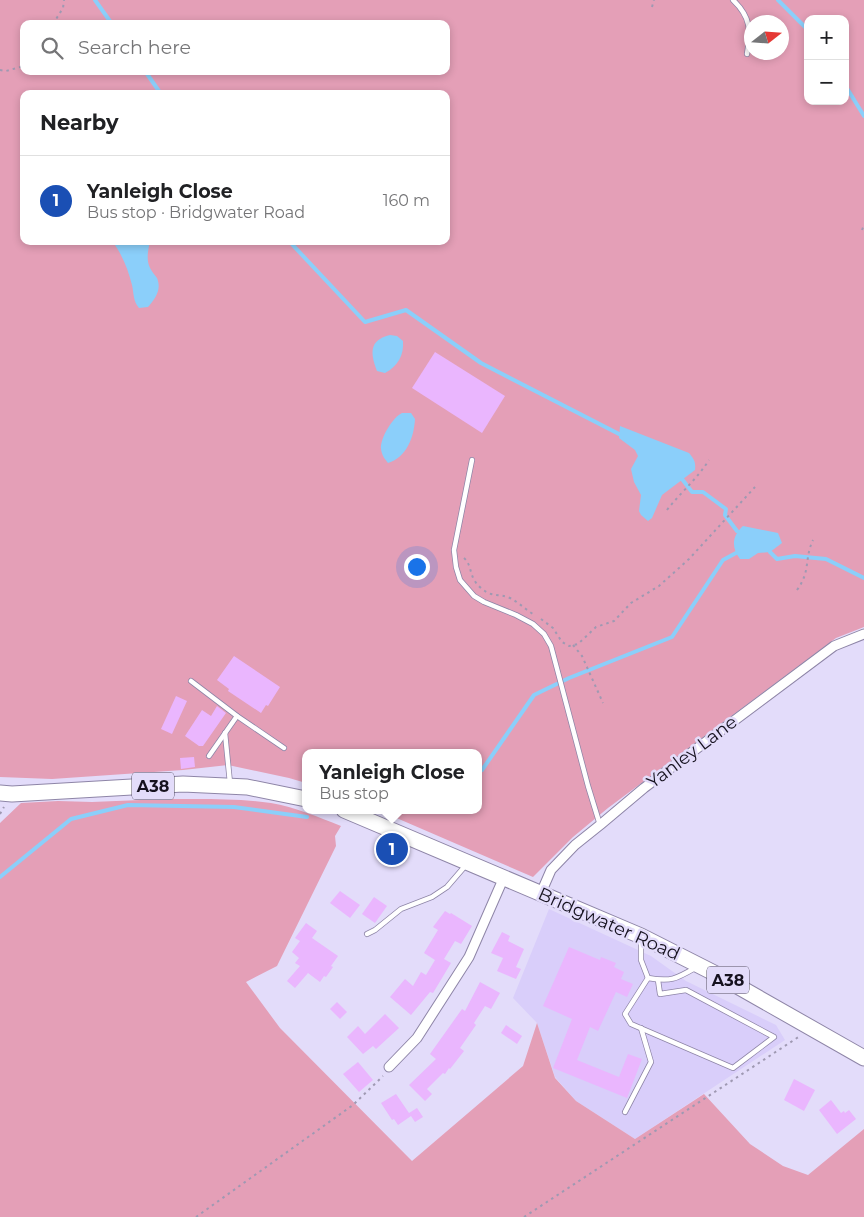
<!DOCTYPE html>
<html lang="en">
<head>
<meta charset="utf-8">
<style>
	body { margin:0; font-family:Montserrat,sans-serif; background:#f6f6f6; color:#202124 }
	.controls { position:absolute; right:15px; top:15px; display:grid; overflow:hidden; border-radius:10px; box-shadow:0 2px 8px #0003 }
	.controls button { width:45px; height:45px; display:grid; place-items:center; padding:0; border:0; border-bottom:1px solid #e0e0e0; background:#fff; color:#202124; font:25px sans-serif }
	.compass { position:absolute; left:744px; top:15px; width:45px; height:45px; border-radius:50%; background:#fff; box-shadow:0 2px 8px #0003; rotate:73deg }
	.you { position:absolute; left:416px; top:566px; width:18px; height:18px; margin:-12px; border:4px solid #fff; border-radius:50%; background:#1a73e8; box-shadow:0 0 0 8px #1a73e833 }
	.badge { display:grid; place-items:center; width:32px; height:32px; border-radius:50%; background:#ea580c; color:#fff; font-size:16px; font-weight:700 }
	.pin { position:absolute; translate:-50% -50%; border:2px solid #fff; box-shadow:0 1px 5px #0006 }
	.popup { position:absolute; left:302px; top:749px; width:180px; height:65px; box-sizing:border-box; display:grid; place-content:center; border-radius:10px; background:#fff; filter:drop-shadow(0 1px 4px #0005); font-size:16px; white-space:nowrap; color:#757577 }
	.popup b { font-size:19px; color:#202124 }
	.popup::after { content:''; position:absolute; left:50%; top:100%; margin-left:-10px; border:10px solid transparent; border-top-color:#fff }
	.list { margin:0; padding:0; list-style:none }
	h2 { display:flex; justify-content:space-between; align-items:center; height:65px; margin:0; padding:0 20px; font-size:21px }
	h2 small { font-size:16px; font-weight:400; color:#757577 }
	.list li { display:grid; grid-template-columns:32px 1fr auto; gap:15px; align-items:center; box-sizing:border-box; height:90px; padding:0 20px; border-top:1px solid #e0e0e0 }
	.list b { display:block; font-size:19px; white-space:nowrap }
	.list p { margin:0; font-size:16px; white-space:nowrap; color:#757577 }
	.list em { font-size:16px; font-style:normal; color:#757577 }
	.icon { flex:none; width:28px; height:28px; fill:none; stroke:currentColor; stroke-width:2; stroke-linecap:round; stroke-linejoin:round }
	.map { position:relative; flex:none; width:864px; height:1217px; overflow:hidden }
	.search { position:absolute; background:#fff; box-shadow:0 2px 8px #0003; left:20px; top:20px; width:430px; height:55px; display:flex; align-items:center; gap:12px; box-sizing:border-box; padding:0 18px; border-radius:10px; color:#757577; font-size:19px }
	.panel { position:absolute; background:#fff; box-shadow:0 2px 8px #0003; left:20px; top:90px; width:430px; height:155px; border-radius:10px }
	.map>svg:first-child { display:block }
	.built { fill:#d9cefa }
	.green { fill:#e49fb7; fill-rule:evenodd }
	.water { fill:#8bcffa }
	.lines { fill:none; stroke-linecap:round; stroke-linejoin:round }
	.stream { stroke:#8bcffa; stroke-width:4 }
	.building { fill:#eab6fe }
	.service-casing { stroke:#8e85a7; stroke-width:6 }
	.minor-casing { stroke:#8e85a7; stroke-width:11 }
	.trunk-casing { stroke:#8e85a7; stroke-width:17 }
	.path { stroke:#9f99b2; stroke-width:2; stroke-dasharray:2.5 4; stroke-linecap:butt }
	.service { stroke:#fff; stroke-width:4.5 }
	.minor { stroke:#fff; stroke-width:9 }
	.trunk { stroke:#fff; stroke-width:15 }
	.labels { text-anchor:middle; stroke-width:5; stroke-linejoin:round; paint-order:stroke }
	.shield { fill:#e3dcfa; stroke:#544f61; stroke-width:1 }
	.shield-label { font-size:16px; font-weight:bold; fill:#16121f }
	.street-label { font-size:18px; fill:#16121f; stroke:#e3dcfa }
</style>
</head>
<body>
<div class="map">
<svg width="864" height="1217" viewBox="0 0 864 1217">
	<rect width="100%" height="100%" fill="#e3dcfa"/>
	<path class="built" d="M549 909 651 956 686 981 776 1025 785 1040 635 1139 576 1101 555 1077 537 1023 513 998Z"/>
	<g class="green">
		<path d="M0 0H864V627L836 638 608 808 573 837 533 877 378 810H478V753H306V783L289 778 228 765 183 770 52 779 0 777ZM808 19H845V101H808ZM752 22H782V52H752ZM24 24H446V71H24ZM24 94H446V241H24Z"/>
		<path d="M165 799C199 799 238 798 271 803 295 807 318 817 341 826L335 836 336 846 277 966 246 982 280 1028 412 1161 523 1066 537 1023 555 1078 576 1101 635 1139 704 1094 750 1144 783 1166 808 1175 864 1129V1217H0V823L21 803 58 801 92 802Z"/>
	</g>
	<g class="water">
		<path d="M112 241H150C148 251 146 259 150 268 152 272 155 275 157 278 162 290 155 299 148 307L139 308C133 301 134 294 132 285 128 269 122 254 112 241Z"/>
		<path d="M390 335 397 336 403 341C404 355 398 366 385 373L377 371C370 353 369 340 390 335Z"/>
		<path d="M402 413H411L415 419C414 437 407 457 388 463 385 459 382 456 381 449 380 438 393 417 402 413Z"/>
		<path d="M620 426 689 453C694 459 696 462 695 470L662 495 652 518 648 521 641 515 639 511 641 495 634 482 631 469 638 456 635 450 619 438Z"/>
		<path d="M743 526 778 533 782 543 770 552 758 553 749 559H740C731 547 732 536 743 526Z"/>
	</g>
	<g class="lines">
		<g class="stream">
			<path d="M95 0 112 24"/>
			<path d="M778 0 808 30"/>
			<path d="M145 71 161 94"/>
			<path d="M845 85 864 116"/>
			<path d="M289 241 365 322 406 310 481 363 619 434"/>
			<path d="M682 479 692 492H703L726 509 725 515 737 531"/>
			<path d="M770 552 777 559 795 556 826 559 864 578"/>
			<path d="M478 770H482L534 695 569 678 672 637 723 560 736 553"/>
			<path d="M0 877 71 819 128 805 234 807 307 817"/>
		</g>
	</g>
	<g class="building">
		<path d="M435 352 505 396 482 433 412 388Z"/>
		<path d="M234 656 280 687 268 706 266 705 261 713 228 691 229 689 217 680Z"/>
		<path d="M176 696 187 701 172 734 161 729Z"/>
		<path d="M217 706 226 713 203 746H199L185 736 202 710 211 716Z"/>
		<path d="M194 757 195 767 181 769 180 758Z"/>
		<path d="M340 891 360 905 350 918 330 903Z"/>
		<path d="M374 897 387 906 375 923 362 914Z"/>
		<path d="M445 911 450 914 451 913 472 926 461 944 455 941 444 959 451 963 433 993 430 992 411 1015 390 997 405 979 413 986 421 972 426 975 435 960 424 953 438 930 433 927Z"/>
		<path d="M306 923 317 931 312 938 338 956 331 966 333 967 326 977 324 976 320 982 308 973 295 988 287 981 300 966 295 963 299 958 292 952 300 941 295 938Z"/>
		<path d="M502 932 510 936 508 941 524 949 516 967 521 969 516 979 497 971 503 958 491 953Z"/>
		<path d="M569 947 600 960 601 957 616 963 614 967 624 972 621 979 633 984 627 997 616 992 598 1031 590 1027 577 1060 619 1077 628 1054 642 1059 627 1098 553 1068 572 1019 543 1006Z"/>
		<path d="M480 982 500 993 491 1009 485 1006 474 1023 476 1025 460 1048 464 1051 450 1069 449 1068 445 1074 443 1073 427 1089 432 1094 425 1101 409 1085 436 1059 430 1054 462 1009 465 1011Z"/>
		<path d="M337 1002 347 1012 340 1019 330 1009Z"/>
		<path d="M385 1014 399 1028 376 1049 373 1046 363 1054 347 1037 358 1026 365 1034Z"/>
		<path d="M506 1025 522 1036 517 1044 501 1033Z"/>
		<path d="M358 1062 373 1080 359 1092 343 1074Z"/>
		<path d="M794 1079 815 1090 804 1111 784 1100Z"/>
		<path d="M396 1094 409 1113 417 1108 423 1117 415 1122 411 1116 398 1125 394 1119 392 1120 381 1103Z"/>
		<path d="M831 1100 841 1113 844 1111 845 1113 849 1110 856 1119 837 1134 819 1110Z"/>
	</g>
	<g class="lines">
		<defs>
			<g id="service">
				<path d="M733 0C751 17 751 31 747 54"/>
				<path d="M472 460 454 550 456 567 460 580 474 596 484 602 516 615 533 624 544 634 551 646 588 786 600 825"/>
				<path d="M191 681 237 716 284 748"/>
				<path d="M225 733 230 783"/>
				<path d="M209 756 237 716"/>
				<path d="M367 934 375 930 401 909 432 897 447 887 466 865"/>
				<path d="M641 940V960L648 978C671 982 676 979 695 968"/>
				<path d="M648 978 625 1014 631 1024 733 1068 774 1037 686 990 660 994 658 980"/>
				<path d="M625 1112 651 1062 641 1028"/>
			</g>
			<g id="minor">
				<path d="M541 893 551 870 575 845 600 825 644 788 834 646 864 634"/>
				<path d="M389 1067 417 1038 469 957 504 877"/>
			</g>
			<g id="trunk">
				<path d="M0 793 12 794 183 784 247 787 306 799"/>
				<path d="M344 810 641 936 718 975 864 1058"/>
			</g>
		</defs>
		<use href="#service" class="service-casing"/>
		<use href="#minor" class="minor-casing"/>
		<use href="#trunk" class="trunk-casing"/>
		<g class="path">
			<path d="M652 7 654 0"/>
			<path d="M53 24 63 8 64 0"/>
			<path d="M0 70 6 71 24 66"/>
			<path d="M862 230 864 225"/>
			<path d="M667 510C681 492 697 479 709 460"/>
			<path d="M464 558C473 566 468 577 481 588 492 598 499 593 510 598 518 602 525 609 533 614"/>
			<path d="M797 590C811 571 804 559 813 540"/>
			<path d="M541 619 553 628 562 642 569 646 578 644 596 627 614 621 631 603 659 586 689 559 755 487"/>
			<path d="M573 645 582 656 603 703"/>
			<path d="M0 814 4 807"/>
			<path d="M196 1217 353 1105 383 1076"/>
			<path d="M524 1217 800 1036"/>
		</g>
		<use href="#service" class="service"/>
		<use href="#minor" class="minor"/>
		<use href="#trunk" class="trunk"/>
	</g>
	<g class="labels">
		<g class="shield">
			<rect x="132" y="772.5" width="42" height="27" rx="4"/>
			<rect x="707" y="966.5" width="42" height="27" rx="4"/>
		</g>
		<g class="shield-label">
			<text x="153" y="792">A38</text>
			<text x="728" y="986">A38</text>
		</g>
		<g class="street-label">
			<text transform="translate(692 752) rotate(-37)" y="6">Yanley Lane</text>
			<text transform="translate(609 924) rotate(24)" y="6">Bridgwater Road</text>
		</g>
	</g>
</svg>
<div class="controls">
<button>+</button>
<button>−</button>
</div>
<svg class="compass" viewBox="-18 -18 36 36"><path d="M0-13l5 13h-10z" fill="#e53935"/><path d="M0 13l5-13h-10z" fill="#757577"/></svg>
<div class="you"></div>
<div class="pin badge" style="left:392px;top:849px;background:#1a4fb4">1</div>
<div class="popup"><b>Yanleigh Close</b>Bus stop</div>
<div class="search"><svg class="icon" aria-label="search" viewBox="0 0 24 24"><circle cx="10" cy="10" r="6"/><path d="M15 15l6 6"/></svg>Search here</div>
<section class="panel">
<h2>Nearby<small></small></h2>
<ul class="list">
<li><span class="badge" style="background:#1a4fb4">1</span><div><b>Yanleigh Close</b><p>Bus stop · Bridgwater Road</p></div><em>160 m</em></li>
</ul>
</section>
</div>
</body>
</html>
